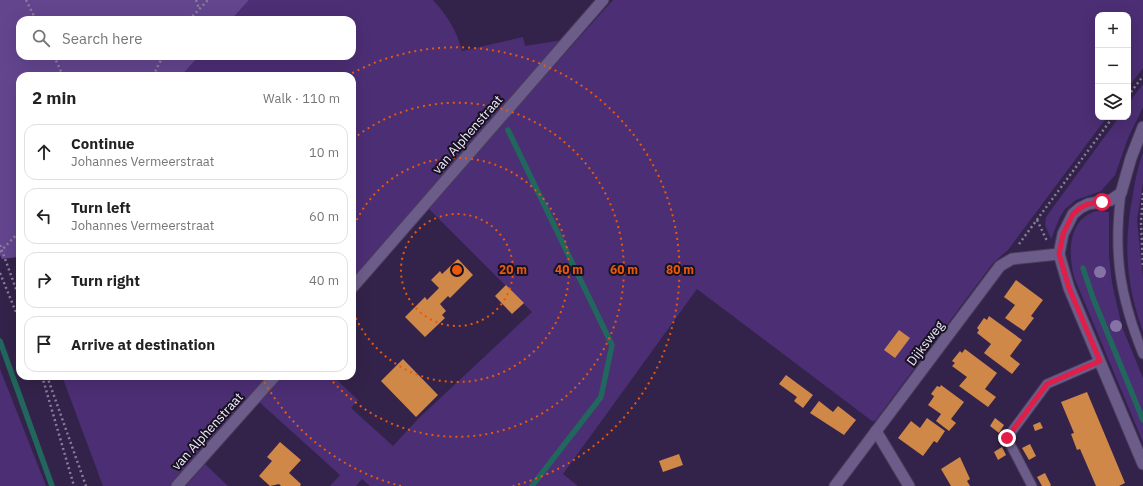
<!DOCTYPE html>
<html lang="en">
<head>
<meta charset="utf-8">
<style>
	body { margin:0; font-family:"IBM Plex Sans",sans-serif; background:#f2f2f2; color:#222 }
	.controls { position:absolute; right:12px; top:12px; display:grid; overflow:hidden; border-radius:8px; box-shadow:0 4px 16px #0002 }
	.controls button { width:36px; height:36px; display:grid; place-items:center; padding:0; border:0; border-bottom:1px solid #e0e0e0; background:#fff; color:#222; font:20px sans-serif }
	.stop { position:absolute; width:12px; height:12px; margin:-9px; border:3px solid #e11d48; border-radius:50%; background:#fff }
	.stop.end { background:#e11d48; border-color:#fff; box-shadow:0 1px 4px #0008 }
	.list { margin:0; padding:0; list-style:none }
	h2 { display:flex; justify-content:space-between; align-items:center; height:52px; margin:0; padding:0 16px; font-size:17px }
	h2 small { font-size:13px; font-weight:400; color:#767676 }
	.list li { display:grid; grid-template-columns:26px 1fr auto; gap:12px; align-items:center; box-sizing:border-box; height:56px; margin:0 8px 8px; padding:0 8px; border:1px solid #e0e0e0; border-radius:12px }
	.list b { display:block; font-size:15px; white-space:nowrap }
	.list p { margin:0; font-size:13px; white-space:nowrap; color:#767676 }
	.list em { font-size:13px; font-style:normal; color:#767676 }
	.icon { flex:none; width:22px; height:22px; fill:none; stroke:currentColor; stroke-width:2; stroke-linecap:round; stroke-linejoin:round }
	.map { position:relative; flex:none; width:1143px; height:486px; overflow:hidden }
	.search { position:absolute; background:#fff; box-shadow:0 4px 16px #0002; left:16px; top:16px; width:340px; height:44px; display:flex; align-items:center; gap:10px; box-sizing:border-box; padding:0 14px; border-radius:12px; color:#767676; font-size:15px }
	.panel { position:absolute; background:#fff; box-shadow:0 4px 16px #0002; left:16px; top:72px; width:340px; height:308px; border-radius:12px }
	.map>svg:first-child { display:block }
	.green { fill:#4c2e74 }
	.forest { fill:#63458e }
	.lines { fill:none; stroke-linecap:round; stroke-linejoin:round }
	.stream { stroke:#22675d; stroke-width:5.5 }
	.building { fill:#cf8848 }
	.service-casing { stroke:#4a3c5c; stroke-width:11 }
	.minor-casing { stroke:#4a3c5c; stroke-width:13 }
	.tertiary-casing { stroke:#4a3c5c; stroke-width:13 }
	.path { stroke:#887d9a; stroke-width:2.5; stroke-dasharray:2 3; stroke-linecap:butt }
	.service { stroke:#6c5c89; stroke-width:9 }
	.minor { stroke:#6c5c89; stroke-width:11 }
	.tertiary { stroke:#6c5c89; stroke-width:11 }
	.tree { fill:#8673a6 }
	.route { stroke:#e11d48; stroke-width:5 }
	.ring { fill:none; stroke:#e8590c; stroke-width:2; stroke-dasharray:2 4 }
	.labels { text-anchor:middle; stroke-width:4; stroke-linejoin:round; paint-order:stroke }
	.street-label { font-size:13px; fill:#f2edfd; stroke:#171122 }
	.centre { fill:#e8590c; stroke:#171122; stroke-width:2 }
	.ring-label { font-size:12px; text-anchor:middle; font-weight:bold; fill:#e8590c; stroke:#171122; stroke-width:4; stroke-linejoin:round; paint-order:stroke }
</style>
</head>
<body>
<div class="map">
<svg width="1143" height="486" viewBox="0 0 1143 486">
	<rect width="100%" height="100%" fill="#33234a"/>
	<g class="green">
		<path d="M249 0H433C447 15 457 31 462 51L523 37 525 46 563 40 352 281V76H181L199 56H352V20H231Z"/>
		<path d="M613 0H1143V68L1128 88V15H1098V117H1107L1008 250 993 263 875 421H872L697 289 563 474 578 486H370L362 479 356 486H330L340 475 258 401 279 376H333L358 400 351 408 393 446 418 419 532 312 429 209 505 120Z"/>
		<path d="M1143 84V107L1128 138 1115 175 1101 191 1076 200 1065 209 1060 217 1051 239 1045 225 1046 217 1119 117H1128V104Z"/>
		<path d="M1143 153V183L1137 220 1143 277V332C1126 283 1123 245 1133 194 1135 180 1138 166 1143 153Z"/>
		<path d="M1097 211 1109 212V256L1112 283 1122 327 1143 378V442L1074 277C1068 253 1068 218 1097 211Z"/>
		<path d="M0 369 46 486H0Z"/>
		<path d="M62 376H269L172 486H103Z"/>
		<path d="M205 464 228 486H186Z"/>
	</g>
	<path class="forest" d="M0 0H249L231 20H20V56H199L181 76H20V255L18 257 2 259 0 255Z"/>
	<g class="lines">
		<g class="stream">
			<path d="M508 130 612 345 601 397 532 486"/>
			<path d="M1083 268 1093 298 1143 420"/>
			<path d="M0 341 52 486"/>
		</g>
	</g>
	<g class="building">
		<path d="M458 259 473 275 450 298 448 296 440 304 446 311 442 315 445 318 425 337 405 317 425 297 427 300 439 288 431 280 440 271 442 274Z"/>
		<path d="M1016 280 1043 300 1031 316 1034 318 1024 331 1005 318 1015 305 1004 297Z"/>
		<path d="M506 285 524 303 512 314 495 296Z"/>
		<path d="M989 316 1022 340 1010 356 1020 364 1012 374 984 353 991 344 977 333 979 330 977 328 984 318 987 320Z"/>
		<path d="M899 330 910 338 895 358 884 350Z"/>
		<path d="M965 349 997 373 985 389 996 397 988 407 959 386 967 377 952 366 955 363 952 361 960 351 962 353Z"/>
		<path d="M403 359 438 395 416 417 381 381Z"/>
		<path d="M786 375 813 395 803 408 794 401 797 397 779 384Z"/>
		<path d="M941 385 964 402 951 419 956 423 949 431 936 421 941 414 928 405 933 398 934 396 931 394 937 386 940 387Z"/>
		<path d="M1087 392 1125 483 1119 486H1096L1080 449 1077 450 1071 434 1074 433 1061 402Z"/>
		<path d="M819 401 833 412 838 406 856 420 844 435 810 413Z"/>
		<path d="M927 418 945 431 937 443 934 441 923 456 898 438 911 421 920 428Z"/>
		<path d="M995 418 1004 425 999 433 990 426Z"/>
		<path d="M1040 422 1043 428 1035 431 1033 425Z"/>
		<path d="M280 442 301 460 289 473 301 484 300 486H281L279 484 270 486 259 476 272 461 267 457Z"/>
		<path d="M1030 444 1036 456 1029 460 1022 448Z"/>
		<path d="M1002 447 1006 455 998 460 994 452Z"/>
		<path d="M679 454 683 465 663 472 659 461Z"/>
		<path d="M960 457 970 479 967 481 970 486H951L941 469Z"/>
		<path d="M1045 473 1051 485 1050 486H1042L1037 477Z"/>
	</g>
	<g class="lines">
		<defs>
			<g id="service">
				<path d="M1121 193C1113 254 1120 297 1143 354"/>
				<path d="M1032 486 1007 438 1047 384 1100 361"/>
			</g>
			<g id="minor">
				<path d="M352 288 603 0"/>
				<path d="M876 431 909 486"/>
				<path d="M177 486 275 376"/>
				<path d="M835 486 1000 266 1012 259 1059 254"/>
			</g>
			<path id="tertiary" d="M1143 127 1131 158 1121 193 1111 200 1088 204 1080 208 1073 214 1063 234 1059 254 1069 288 1143 464"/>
		</defs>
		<use href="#service" class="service-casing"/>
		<use href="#minor" class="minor-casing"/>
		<use href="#tertiary" class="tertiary-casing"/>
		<g class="path">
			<path d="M26 0 36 20"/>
			<path d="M196 0 199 9"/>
			<path d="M189 20 208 0"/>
			<path d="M54 56 63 76"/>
			<path d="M153 76 163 56"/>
			<path d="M1128 96 1143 76"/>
			<path d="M1143 193 1141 222 1143 267"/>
			<path d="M1037 220 1047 241"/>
			<path d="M1019 244 1113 117"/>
			<path d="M0 245 20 300"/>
			<path d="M0 252 20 231"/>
			<path d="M0 273 20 322"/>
			<path d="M42 376 74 486"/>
			<path d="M47 376 86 486"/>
		</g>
		<use href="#service" class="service"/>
		<use href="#minor" class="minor"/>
		<use href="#tertiary" class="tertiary"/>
	</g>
	<g class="tree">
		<circle cx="1100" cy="272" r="6"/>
		<circle cx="1116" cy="326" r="6"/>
	</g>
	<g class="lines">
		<path class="route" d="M1007 438 1047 384 1100 361 1069 288 1059 254 1063 234 1073 214 1080 208 1088 204 1102 202"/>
	</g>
	<g class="ring">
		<circle cx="457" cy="270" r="56"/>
		<path d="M352 231A112 112 0 1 1 352 309"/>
		<path d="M353 139A167 167 0 1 1 328 376"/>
		<path d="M401 486A223 223 0 0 1 261 376M347 76A223 223 0 1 1 513 486"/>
	</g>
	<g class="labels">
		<g class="street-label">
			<text transform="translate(467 134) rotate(-49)" y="5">van Alphenstraat</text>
			<text transform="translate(925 343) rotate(-53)" y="5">Dijksweg</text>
			<text transform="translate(207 431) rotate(-48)" y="5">van Alphenstraat</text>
		</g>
	</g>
	<circle cx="457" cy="270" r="6" class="centre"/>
	<g class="ring-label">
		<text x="513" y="274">20 m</text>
		<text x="569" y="274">40 m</text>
		<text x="624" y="274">60 m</text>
		<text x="680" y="274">80 m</text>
	</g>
</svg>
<div class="controls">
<button>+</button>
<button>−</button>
<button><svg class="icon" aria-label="layers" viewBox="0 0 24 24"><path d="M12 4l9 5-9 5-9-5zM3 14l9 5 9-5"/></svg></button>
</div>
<div class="stop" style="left:1102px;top:202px"></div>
<div class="stop end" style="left:1007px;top:438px"></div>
<div class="search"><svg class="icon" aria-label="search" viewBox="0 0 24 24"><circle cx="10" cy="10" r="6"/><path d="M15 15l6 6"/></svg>Search here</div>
<section class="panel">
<h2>2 min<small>Walk · 110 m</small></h2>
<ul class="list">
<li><svg class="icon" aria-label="ahead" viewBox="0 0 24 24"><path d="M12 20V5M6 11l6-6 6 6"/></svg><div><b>Continue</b><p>Johannes Vermeerstraat</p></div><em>10 m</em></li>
<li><svg class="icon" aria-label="left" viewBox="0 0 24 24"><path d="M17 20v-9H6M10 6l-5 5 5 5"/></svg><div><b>Turn left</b><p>Johannes Vermeerstraat</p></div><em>60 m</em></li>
<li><svg class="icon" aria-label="right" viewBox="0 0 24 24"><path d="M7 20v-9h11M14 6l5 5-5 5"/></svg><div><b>Turn right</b></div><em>40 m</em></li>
<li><svg class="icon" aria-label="arrive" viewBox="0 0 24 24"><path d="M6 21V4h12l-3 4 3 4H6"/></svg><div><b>Arrive at destination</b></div></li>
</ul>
</section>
</div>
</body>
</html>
